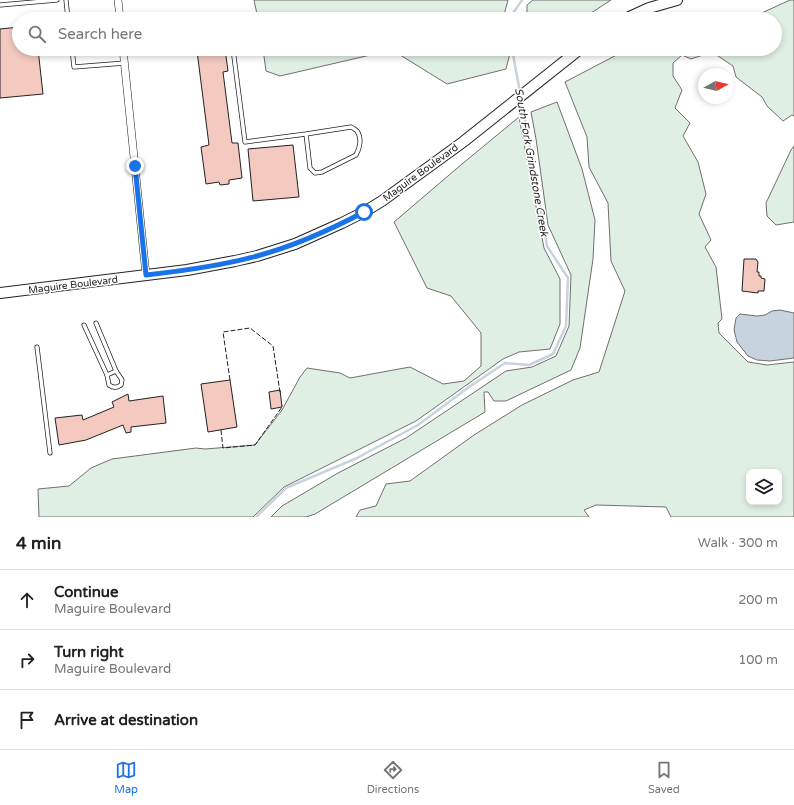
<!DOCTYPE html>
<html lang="en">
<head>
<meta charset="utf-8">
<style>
	body { margin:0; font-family:"Varela Round",sans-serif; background:#f2f2f2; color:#202124 }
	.controls { position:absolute; right:12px; bottom:12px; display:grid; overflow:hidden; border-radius:8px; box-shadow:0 2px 6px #0003 }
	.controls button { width:36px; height:36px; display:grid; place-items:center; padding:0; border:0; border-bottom:1px solid #e0e0e0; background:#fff; color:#202124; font:20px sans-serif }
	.compass { position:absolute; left:698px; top:68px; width:36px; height:36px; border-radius:50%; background:#fff; box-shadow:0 2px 6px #0003; rotate:82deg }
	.stop { position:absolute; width:12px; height:12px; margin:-9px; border:3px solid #1a73e8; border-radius:50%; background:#fff }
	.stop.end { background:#1a73e8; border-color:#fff; box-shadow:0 1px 4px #0008 }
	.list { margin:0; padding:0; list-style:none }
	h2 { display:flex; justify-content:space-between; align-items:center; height:52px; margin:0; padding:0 16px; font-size:17px }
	h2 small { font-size:13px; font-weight:400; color:#757577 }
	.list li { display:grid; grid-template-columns:26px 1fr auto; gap:12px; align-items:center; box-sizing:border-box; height:60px; padding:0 16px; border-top:1px solid #e0e0e0 }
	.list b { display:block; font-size:15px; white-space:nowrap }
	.list p { margin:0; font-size:13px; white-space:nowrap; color:#757577 }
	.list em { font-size:13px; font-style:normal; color:#757577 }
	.icon { flex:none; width:22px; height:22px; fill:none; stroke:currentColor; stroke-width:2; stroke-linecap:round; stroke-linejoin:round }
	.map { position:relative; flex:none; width:794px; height:517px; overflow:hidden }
	.search { position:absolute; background:#fff; box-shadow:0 2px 6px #0003; left:12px; right:12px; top:12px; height:44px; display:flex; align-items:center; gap:10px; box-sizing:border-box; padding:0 14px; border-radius:22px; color:#757577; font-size:15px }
	.sheet { height:232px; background:#fff }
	nav { display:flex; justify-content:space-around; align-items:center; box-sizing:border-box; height:56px; border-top:1px solid #e0e0e0; background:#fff; font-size:11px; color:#757577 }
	nav a { display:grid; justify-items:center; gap:2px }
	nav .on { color:#1a73e8 }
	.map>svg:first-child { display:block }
	.green { fill:#e0efe3; stroke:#6f6f6f; fill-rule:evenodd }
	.water { fill:#c7d3dd; stroke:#6f6f6f }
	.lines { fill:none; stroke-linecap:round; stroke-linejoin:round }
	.stream { stroke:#c7d3dd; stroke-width:2.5 }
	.building { fill:#f3c9c0; stroke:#222 }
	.lane-casing { stroke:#222; stroke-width:5 }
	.street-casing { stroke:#222; stroke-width:8 }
	.secondary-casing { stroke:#222; stroke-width:12 }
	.lane { stroke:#fff; stroke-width:3.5 }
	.street { stroke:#fff; stroke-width:7 }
	.secondary { stroke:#fff; stroke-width:10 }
	.fence { stroke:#222; stroke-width:1; stroke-dasharray:5 2; stroke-linecap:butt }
	.route { stroke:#1a73e8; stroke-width:5 }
	.labels { text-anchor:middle; stroke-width:3; stroke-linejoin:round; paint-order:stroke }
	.street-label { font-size:10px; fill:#222; stroke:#fff }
	.water-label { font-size:11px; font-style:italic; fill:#222; stroke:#fff }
</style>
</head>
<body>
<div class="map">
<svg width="794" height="517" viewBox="0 0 794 517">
	<rect width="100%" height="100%" fill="#fff"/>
	<g class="green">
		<path d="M254 0H508L504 15 505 19H258Z"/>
		<path d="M533 0H611L582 19H527V5Z"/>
		<path d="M790 0H794V116L792 115 783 121 767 106 762 97 736 77 733 66 712 52 691 59 682 55 673 63V76L682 90 675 108 690 123 683 136 698 162 706 194 699 214 711 240 705 247 716 267 722 319 718 323 719 333 748 362 767 365 794 362V517H671L666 507 596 505 584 510 589 517H356L360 510 376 506 386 484 410 481 474 435 522 405 573 380 599 372 625 291 611 261 608 203 589 167 587 137 565 82 628 49H775V19H738L753 17ZM749 472H779V502H749Z"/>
		<path d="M263 49H509L510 53 506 69 447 84 392 50 280 76 266 71Z"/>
		<path d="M557 102 582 169 595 220 593 259 580 348 571 370 506 401H494L488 392H484L485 412 315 514 306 517H271L282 506 338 473 406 438 506 371 532 367 556 356 569 326 571 275 548 225 536 139 531 112Z"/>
		<path d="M519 117 544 248 560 279V324L550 349 519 352 503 359 416 421 284 487 253 517H39L38 489 69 486 91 468 112 459 196 448 205 449 255 445 282 410 300 377 307 368 340 373 350 378 410 367 443 384 464 381 481 366V333L451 296 427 288 394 222 462 164Z"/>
		<path d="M794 146V222L776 225 767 216 766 203 791 150Z"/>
	</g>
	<path class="water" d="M780 310 794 313V358L770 361 757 360 748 356 737 342 734 330 736 318 740 314 757 316 765 315 772 311Z"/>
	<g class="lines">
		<g class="stream">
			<path d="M509 19 522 0"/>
			<path d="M512 49 520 92"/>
			<path d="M256 517 286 488 357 458 418 425 469 387 505 363 529 365 553 354 566 326 568 278 547 246 526 124 521 99"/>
		</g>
	</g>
	<g class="building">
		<path d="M19 27V49H38L43 94 0 98V29Z"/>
		<path d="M212 49H225L228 71 223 72 232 143H238L242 178 229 180V184L220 185 219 182 206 184 201 147 209 145 197 51Z"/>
		<path d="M293 145 299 197 253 201 248 149Z"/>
		<path d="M744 259H756L758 262 757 272H759V276H761V278L765 279 764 291H758V293L742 291Z"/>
		<path d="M230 380 237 427 208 432 201 384Z"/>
		<path d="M280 390 282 407 271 409 269 392Z"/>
		<path d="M128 394 129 401 163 396 166 423 131 427V432L126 433 123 425 86 440 59 445 55 418 82 415 83 420 114 407 112 402Z"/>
	</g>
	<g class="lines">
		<defs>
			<g id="lane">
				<path d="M66 0 68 19"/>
				<path d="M0 5 57 0"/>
				<path d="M72 49 74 67 125 63"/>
				<path d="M233 49 245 142 306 134 351 127C352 127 357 131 357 131 362 138 360 148 356 155L322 172 315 173 310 168 306 134"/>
				<path d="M84 325 107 375 116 371 96 323"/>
				<path d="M37 347 50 453"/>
				<path d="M107 375 109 385C114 388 116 388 121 385L122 380 116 371"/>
			</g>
			<g id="street">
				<path d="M118 0 120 19"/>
				<path d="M123 49 146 275"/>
			</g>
			<g id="secondary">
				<path d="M625 19 649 8 677 0"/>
				<path d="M0 293 187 270 235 261 257 256 295 244 342 223 364 212 382 201 463 142 580 49"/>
			</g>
		</defs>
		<use href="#lane" class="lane-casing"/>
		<use href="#street" class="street-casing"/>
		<use href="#secondary" class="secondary-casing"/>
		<use href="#lane" class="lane"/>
		<use href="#street" class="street"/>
		<use href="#secondary" class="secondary"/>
		<g class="fence">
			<path d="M230 380 223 332 250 328 273 346 280 392"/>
			<path d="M221 430 223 448 255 445 282 407V405"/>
		</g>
	</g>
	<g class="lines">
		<path class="route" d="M135 166 146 275C183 271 221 266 257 256 294 246 330 230 364 212"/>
	</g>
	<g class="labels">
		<g class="street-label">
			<text transform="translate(420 172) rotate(-36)" y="4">Maguire Boulevard</text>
			<text transform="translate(73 284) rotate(-7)" y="4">Maguire Boulevard</text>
		</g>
		<g class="water-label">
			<text transform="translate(532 162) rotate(80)" y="4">South Fork Grindstone Creek</text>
		</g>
	</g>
</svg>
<div class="controls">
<button><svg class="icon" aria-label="layers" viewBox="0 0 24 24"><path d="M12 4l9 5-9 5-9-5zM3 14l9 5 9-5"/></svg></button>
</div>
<svg class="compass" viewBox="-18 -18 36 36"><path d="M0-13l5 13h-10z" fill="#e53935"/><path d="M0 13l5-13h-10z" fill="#757577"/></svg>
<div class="stop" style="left:364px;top:212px"></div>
<div class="stop end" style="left:135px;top:166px"></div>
<div class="search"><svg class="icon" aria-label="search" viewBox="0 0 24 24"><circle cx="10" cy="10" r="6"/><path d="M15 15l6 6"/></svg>Search here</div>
</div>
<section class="sheet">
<h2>4 min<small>Walk · 300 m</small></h2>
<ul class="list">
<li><svg class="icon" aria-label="ahead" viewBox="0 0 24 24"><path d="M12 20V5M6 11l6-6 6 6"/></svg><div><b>Continue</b><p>Maguire Boulevard</p></div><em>200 m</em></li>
<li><svg class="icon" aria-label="right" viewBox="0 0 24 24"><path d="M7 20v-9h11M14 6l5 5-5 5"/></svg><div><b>Turn right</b><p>Maguire Boulevard</p></div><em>100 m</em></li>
<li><svg class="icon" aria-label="arrive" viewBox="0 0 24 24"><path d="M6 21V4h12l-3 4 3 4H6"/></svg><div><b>Arrive at destination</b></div></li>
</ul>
</section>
<nav>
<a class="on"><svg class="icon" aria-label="map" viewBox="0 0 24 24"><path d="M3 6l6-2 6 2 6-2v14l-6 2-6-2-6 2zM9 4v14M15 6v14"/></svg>Map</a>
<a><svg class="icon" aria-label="directions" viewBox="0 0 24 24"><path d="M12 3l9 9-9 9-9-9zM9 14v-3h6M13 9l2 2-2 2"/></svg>Directions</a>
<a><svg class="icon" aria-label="saved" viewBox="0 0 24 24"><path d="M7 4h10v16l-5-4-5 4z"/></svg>Saved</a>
</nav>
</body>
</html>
